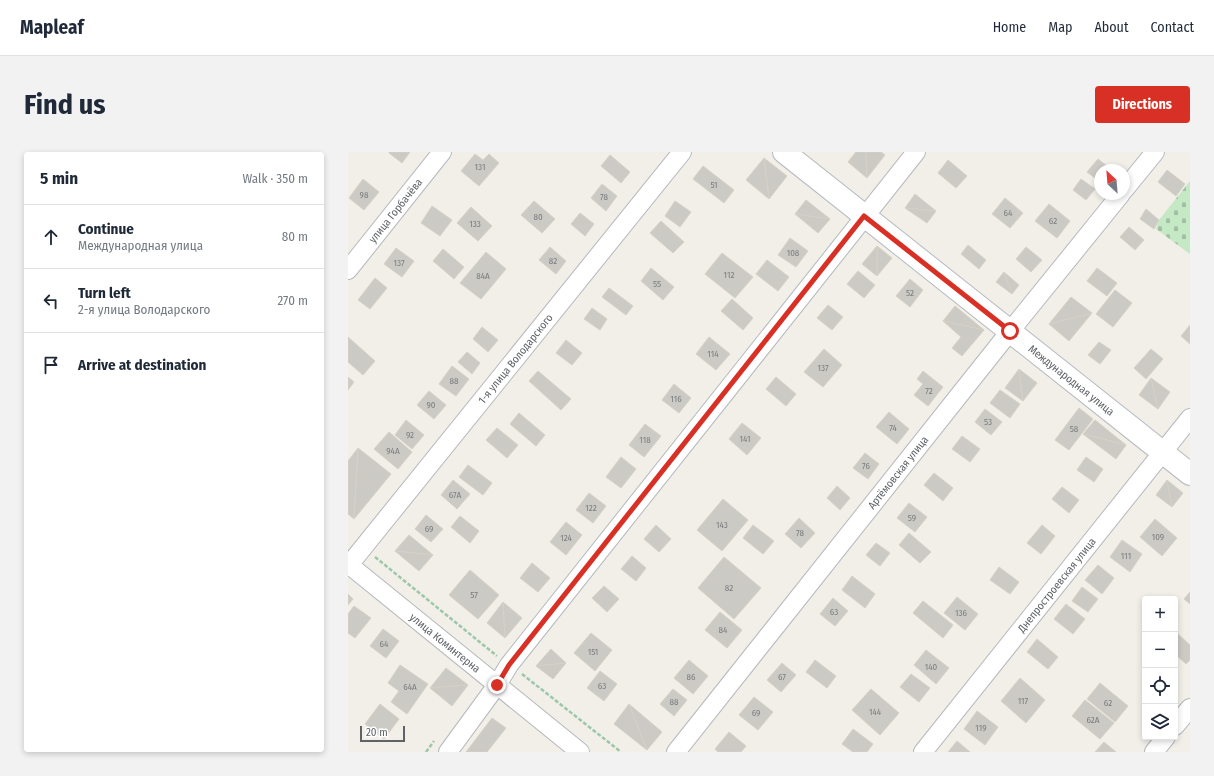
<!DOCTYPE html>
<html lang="en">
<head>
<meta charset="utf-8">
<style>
	body { margin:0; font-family:"Fira Sans Condensed",sans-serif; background:#f2f2f3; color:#1f2937 }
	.controls { position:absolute; right:12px; bottom:12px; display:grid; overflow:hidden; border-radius:4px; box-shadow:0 2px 6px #0003 }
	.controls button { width:36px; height:36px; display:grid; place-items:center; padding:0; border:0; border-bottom:1px solid #e0e1e3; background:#fff; color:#1f2937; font:20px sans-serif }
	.compass { position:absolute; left:746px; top:12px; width:36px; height:36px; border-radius:50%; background:#fff; box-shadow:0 2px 6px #0003; rotate:334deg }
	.scale { position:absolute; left:12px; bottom:10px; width:45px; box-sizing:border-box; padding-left:4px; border:2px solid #5f6368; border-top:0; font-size:11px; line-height:14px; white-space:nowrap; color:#5f6368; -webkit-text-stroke:3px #fff; paint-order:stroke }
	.stop { position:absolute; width:12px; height:12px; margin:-9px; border:3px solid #d93025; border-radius:50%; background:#fff }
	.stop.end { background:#d93025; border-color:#fff; box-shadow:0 1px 4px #0008 }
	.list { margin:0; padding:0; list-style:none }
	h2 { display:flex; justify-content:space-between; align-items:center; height:52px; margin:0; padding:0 16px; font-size:17px }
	h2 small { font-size:13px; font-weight:400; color:#747a83 }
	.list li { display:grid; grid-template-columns:26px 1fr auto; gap:12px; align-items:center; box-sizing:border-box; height:64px; padding:0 16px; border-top:1px solid #e0e1e3 }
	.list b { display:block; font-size:15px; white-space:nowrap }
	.list p { margin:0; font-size:13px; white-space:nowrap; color:#747a83 }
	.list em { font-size:13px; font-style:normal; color:#747a83 }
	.icon { flex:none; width:22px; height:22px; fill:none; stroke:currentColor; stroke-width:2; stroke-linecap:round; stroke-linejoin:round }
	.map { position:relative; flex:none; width:842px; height:600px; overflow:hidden; border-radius:4px }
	header { display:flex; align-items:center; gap:24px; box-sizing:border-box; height:56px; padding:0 20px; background:#fff; border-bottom:1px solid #e0e1e3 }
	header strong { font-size:19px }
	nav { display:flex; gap:22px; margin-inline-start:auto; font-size:14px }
	.intro { display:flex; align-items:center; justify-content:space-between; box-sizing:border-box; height:96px; padding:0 24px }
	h1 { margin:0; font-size:28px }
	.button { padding:10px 18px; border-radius:4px; background:#d93025; color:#fff; font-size:14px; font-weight:700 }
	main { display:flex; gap:24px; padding:0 24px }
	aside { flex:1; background:#fff; border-radius:4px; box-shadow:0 2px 6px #0003 }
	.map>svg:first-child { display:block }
	.cemetery { fill:url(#cemetery-stones) }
	.building { fill:#cccac5; stroke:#d6d1c6 }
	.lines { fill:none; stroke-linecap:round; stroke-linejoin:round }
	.minor-casing { stroke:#b5b8bc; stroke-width:20 }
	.secondary-casing { stroke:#b6babf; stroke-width:24 }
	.path { stroke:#9cc7a9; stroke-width:2.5; stroke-dasharray:4 2; stroke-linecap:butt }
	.minor { stroke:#fff; stroke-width:18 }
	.secondary { stroke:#fff; stroke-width:22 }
	.route { stroke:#d93025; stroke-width:5 }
	.labels { text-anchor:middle; stroke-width:4; stroke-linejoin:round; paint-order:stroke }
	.number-label { font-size:9px; fill:#7a7d7f }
	.street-label { font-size:11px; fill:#5f6368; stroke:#fff }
</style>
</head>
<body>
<header>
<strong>Mapleaf</strong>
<nav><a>Home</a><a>Map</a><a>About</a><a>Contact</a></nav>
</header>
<div class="intro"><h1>Find us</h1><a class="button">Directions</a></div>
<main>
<aside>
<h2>5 min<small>Walk · 350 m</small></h2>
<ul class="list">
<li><svg class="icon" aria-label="ahead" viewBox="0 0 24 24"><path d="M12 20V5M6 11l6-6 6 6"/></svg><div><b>Continue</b><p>Международная улица</p></div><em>80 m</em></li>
<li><svg class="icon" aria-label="left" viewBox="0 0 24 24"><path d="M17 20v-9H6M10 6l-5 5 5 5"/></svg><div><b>Turn left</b><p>2-я улица Володарского</p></div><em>270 m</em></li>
<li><svg class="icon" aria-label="arrive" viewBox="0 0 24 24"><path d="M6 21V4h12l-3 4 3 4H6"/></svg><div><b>Arrive at destination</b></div></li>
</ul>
</aside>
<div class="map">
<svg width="842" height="600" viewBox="0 0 842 600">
	<defs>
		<pattern id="cemetery-stones" width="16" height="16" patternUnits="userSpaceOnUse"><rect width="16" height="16" fill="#c5e8c5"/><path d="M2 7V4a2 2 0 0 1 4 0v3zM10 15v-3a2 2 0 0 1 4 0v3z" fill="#a3c0a4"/></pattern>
	</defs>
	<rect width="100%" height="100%" fill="#f1efe8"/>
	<path class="cemetery" d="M842 29V102L808 77 811 68Z"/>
	<g class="building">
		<path d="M41 0H62L54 11 41 1Z"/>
		<path d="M508 0H518L519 26 500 10Z"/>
		<path d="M518 0H533L537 3 519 26Z"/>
		<path d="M127 2 135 8 141 2 151 11 131 34 113 19Z"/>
		<path d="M262 3 282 20 273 31 253 14Z"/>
		<path d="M416 6 439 24 421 47Z"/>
		<path d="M416 6 421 47 398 28Z"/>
		<path d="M750 7 763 17 752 18V30L739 20Z"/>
		<path d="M600 8 619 24 608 36 590 21Z"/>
		<path d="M355 14 386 38 376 51 345 27Z"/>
		<path d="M819 18 837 32 828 44 810 30Z"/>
		<path d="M15 27 31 40 16 58 1 46Z"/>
		<path d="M733 27 747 37 738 48 725 38Z"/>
		<path d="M254 32 269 44 258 59 243 46Z"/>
		<path d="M567 42 588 59 557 56Z"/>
		<path d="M657 46 675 61 662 76 644 62Z"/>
		<path d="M458 48 482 67 447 62Z"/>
		<path d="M186 49 207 67 194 81 173 63Z"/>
		<path d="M327 49 343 60 332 75 317 64Z"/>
		<path d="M701 52 722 69 709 86 687 69Z"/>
		<path d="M84 54 104 68 92 84 73 71Z"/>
		<path d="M123 55 144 74 130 89 109 71Z"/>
		<path d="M557 56 588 59 579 71Z"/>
		<path d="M798 57 811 68 806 77 792 67Z"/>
		<path d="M232 61 246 72 237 84 223 72Z"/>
		<path d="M447 62 482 67 470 81Z"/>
		<path d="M313 69 336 90 325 101 302 81Z"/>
		<path d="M781 75 796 88 787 98 772 85Z"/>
		<path d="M442 86 460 99 448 115 430 103Z"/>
		<path d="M620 93 638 108 631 117 613 102Z"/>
		<path d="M529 94 544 106 529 124Z"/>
		<path d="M529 94V124L514 112Z"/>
		<path d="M202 95 218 109 208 122 191 108Z"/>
		<path d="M678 95 694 108 683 120 668 107Z"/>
		<path d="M48 96 66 109 54 125 36 112Z"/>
		<path d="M95 97 116 115 106 127 85 109Z"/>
		<path d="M138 100 158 117 133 147 112 131Z"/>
		<path d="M374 101 405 125 387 146 357 122Z"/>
		<path d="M419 108 441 125 430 139 408 122Z"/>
		<path d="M303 116 326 135 315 148 293 129Z"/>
		<path d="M749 116 769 131 759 144 739 129Z"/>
		<path d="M510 119 527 133 516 146 499 132Z"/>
		<path d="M656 120 664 142 648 130Z"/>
		<path d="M656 120 671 133 664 142Z"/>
		<path d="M27 126 39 136 22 157 10 148Z"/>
		<path d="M562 127 575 138 562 155 548 144Z"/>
		<path d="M261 136 285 154 278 163 254 145Z"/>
		<path d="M767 138 784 151 765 175 748 162Z"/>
		<path d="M723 145 744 161 701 172Z"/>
		<path d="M384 147 405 166 395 178 373 159Z"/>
		<path d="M480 153 495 165 484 178 469 166Z"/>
		<path d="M607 154 636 178 595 169Z"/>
		<path d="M244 156 259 167 252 178 236 167Z"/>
		<path d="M744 161 721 189 701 172Z"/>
		<path d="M595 169 636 178 614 204 604 196 613 185Z"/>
		<path d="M842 173V192L833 184Z"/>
		<path d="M134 175 150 188 140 200 125 187Z"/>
		<path d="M0 185 27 209 15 223 0 210Z"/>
		<path d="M361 185 382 202 368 218 348 202Z"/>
		<path d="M218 188 234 201 224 213 208 201Z"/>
		<path d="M751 190 763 198 752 212 740 203Z"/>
		<path d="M476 197 494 213 475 235 456 220Z"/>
		<path d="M803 197 815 207 798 227 786 216Z"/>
		<path d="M119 200 132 211 124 222 110 210Z"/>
		<path d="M104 214 121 227 108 244 91 232Z"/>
		<path d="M671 217 675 249 657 236Z"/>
		<path d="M671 217 689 231 675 249Z"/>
		<path d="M190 219 223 247 213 258 181 229Z"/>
		<path d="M575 219 595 235 580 254 566 243 575 232 569 227Z"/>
		<path d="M0 225 6 230 0 238Z"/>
		<path d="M428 225 448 242 438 254 418 237Z"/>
		<path d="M803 226 810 257 791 243Z"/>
		<path d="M803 226 822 240 810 257Z"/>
		<path d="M326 232 343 246 331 261 314 248Z"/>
		<path d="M652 238 672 252 662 266 642 251Z"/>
		<path d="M81 239 98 253 86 267 69 253Z"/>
		<path d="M731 256 745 267 721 298 707 288Z"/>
		<path d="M637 257 654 270 643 283 627 270Z"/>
		<path d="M541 260 561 277 549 292 528 275Z"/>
		<path d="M171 261 197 283 188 294 162 272Z"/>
		<path d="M58 268 76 283 64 297 47 283Z"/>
		<path d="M747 268 778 293 735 282Z"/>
		<path d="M394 271 413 286 399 303 381 287Z"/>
		<path d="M297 272 313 284 296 305 281 293Z"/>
		<path d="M149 276 170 293 159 306 138 288Z"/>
		<path d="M41 280 64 300 50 317 26 297Z"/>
		<path d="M735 282 778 293 768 307Z"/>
		<path d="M614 284 632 297 622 310 604 297Z"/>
		<path d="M10 296 6 367 0 362V309Z"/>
		<path d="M10 296 43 322 6 367Z"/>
		<path d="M517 301 531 312 520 327 505 316Z"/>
		<path d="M273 305 288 317 273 336 258 325Z"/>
		<path d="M738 305 755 317 746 330 729 318Z"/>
		<path d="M120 313 144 331 135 343 111 325Z"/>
		<path d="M586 321 605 336 595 349 576 333Z"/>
		<path d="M105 328 122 342 109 357 93 343Z"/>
		<path d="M819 328 824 355 808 343Z"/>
		<path d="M819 328 835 341 824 355Z"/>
		<path d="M489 334 502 346 492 358 479 346Z"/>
		<path d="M714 335 731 348 721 361 704 347Z"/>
		<path d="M241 341 258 354 245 371 228 358Z"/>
		<path d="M375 347 400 368 374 399 349 378Z"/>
		<path d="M561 351 579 365 567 380 549 366Z"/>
		<path d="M78 363 95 377 83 390 67 377Z"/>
		<path d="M112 364 131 379 122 391 103 375Z"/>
		<path d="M451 366 467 381 453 396 437 382Z"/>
		<path d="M807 367 829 386 814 404 792 385Z"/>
		<path d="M218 370 234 383 218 403 202 390Z"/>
		<path d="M308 373 323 387 311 400 296 387Z"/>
		<path d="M405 373 426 389 415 402 395 386Z"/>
		<path d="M694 373 707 384 693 402 679 391Z"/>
		<path d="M561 381 583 400 572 411 551 393Z"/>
		<path d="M61 383 85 403 47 399Z"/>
		<path d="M774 388 794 402 782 420 762 405Z"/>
		<path d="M528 391 542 401 532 414 518 403Z"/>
		<path d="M47 399 85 403 71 419Z"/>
		<path d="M284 404 298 416 288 429 273 417Z"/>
		<path d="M376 405 413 436 386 467 350 436Z"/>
		<path d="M184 411 202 426 190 440 172 426Z"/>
		<path d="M750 413 766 426 754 442 737 428Z"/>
		<path d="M651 415 671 430 662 442 642 428Z"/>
		<path d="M122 418 151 443 130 467 101 443Z"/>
		<path d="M504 424 527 442 517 456 494 438Z"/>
		<path d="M256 434 271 447 259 460 244 446Z"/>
		<path d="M734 435 750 447 740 460 724 449Z"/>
		<path d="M842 440V452L836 447Z"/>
		<path d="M0 442 5 447 0 453Z"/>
		<path d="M609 445 630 462 617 478 596 461Z"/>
		<path d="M485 446 500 459 487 474 472 462Z"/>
		<path d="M575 449 605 473 595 486 565 461Z"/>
		<path d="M155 450 157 486 139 471Z"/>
		<path d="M155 450 174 466 157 486Z"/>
		<path d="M718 452 737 467 725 482 706 467Z"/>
		<path d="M6 454 23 466 7 486 0 481V462Z"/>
		<path d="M372 460 394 478 379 496 357 478Z"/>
		<path d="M35 477 51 489 38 506 22 494Z"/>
		<path d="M243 481 264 498 247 519 226 501Z"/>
		<path d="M830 482 842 493V508L838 512 827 502V486Z"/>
		<path d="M689 487 710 505 700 517 679 500Z"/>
		<path d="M203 497 218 511 188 514Z"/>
		<path d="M578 498 601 516 588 532 566 513Z"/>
		<path d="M341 508 360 524 345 542 326 526Z"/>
		<path d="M467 508 488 524 479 536 458 520Z"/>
		<path d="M218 511 205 527 188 514Z"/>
		<path d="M434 511 448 523 433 540 419 528Z"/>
		<path d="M52 513 80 532 59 562 43 550 51 539 40 531Z"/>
		<path d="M98 516 120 533 82 536Z"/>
		<path d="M252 519 269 532 256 549 239 536Z"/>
		<path d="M563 522 582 536 571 550 552 535Z"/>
		<path d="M672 526 697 548 678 571 653 549Z"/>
		<path d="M752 531 780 554 767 570 739 547Z"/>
		<path d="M120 533 104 554 82 536Z"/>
		<path d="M325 537 339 548 326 564 312 552Z"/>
		<path d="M523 537 551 561 532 583 504 558Z"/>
		<path d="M406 545 425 560 410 578 391 563Z"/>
		<path d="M737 548 766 571 752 587 724 564Z"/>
		<path d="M32 552 51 567 36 587 17 572Z"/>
		<path d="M281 552 299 598 266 572Z"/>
		<path d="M281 552 314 580 299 598Z"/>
		<path d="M629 559 650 575 637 593 616 577Z"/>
		<path d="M144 566 158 576 139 600H118Z"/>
		<path d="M505 577 525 592 519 600H505L494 592Z"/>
		<path d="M381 580 398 594 393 600H370L367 597Z"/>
		<path d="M609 589 622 600H600Z"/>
		<path d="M756 590 768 600H747Z"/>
	</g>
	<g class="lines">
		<defs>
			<g id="minor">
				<path d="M776 38 807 0"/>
				<path id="s1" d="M0 118 94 0"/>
				<path id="s2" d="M0 412 232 600"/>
				<path id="s3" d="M1 413 334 0"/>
				<path d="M827 574 842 556"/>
				<path d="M100 600 149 533 161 513 568 0"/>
				<path id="s4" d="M328 600 655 188 773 42"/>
				<path id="s5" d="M575 600 842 266"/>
				<path d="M806 600 818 585"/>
			</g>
			<g id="secondary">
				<path id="s6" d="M436 0 842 322"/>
			</g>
		</defs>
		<use href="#minor" class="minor-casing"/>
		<use href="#secondary" class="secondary-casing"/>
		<g class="path">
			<path d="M27 405 149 504"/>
			<path d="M174 522 273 600"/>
			<path d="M78 600 86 589"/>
		</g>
		<use href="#minor" class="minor"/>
		<use href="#secondary" class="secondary"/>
	</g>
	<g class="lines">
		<path class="route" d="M149 533 161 513 516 64 662 179"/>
	</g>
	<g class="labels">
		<g class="number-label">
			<text x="132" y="18">131</text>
			<text x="366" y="36">51</text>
			<text x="16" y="46">98</text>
			<text x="256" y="48">78</text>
			<text x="660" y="64">64</text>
			<text x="190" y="68">80</text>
			<text x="705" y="72">62</text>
			<text x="127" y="75">133</text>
			<text x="445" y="104">108</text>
			<text x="205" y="112">82</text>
			<text x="51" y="114">137</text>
			<text x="381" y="126">112</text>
			<text x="135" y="127">84А</text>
			<text x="309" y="135">55</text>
			<text x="562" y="144">52</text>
			<text x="365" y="205">114</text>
			<text x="475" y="219">137</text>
			<text x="106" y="232">88</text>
			<text x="581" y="242">72</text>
			<text x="328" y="250">116</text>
			<text x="83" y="256">90</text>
			<text x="640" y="273">53</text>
			<text x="545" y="279">74</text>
			<text x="726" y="280">58</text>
			<text x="62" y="286">92</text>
			<text x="397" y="290">141</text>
			<text x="297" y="291">118</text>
			<text x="45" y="302">94А</text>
			<text x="518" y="317">76</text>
			<text x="107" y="346">67А</text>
			<text x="243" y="359">122</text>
			<text x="564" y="369">59</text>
			<text x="374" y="376">143</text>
			<text x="81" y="380">69</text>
			<text x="452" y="384">78</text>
			<text x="810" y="388">109</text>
			<text x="218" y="389">124</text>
			<text x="778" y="407">111</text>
			<text x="381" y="439">82</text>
			<text x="126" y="446">57</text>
			<text x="486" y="463">63</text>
			<text x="613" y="464">136</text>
			<text x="375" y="481">84</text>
			<text x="36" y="495">64</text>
			<text x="245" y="503">151</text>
			<text x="583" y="518">140</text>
			<text x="343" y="528">86</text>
			<text x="434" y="528">67</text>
			<text x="254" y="537">63</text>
			<text x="62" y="538">64А</text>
			<text x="675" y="552">117</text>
			<text x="326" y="553">88</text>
			<text x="760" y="554">62</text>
			<text x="527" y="563">144</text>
			<text x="408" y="564">69</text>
			<text x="745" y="571">62А</text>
			<text x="633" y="579">119</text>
		</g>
		<g class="street-label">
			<text dy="4" stroke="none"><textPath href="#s1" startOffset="76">улица Горбачёва</textPath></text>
			<text dy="4" stroke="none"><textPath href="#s3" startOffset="265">1-я улица Володарского</textPath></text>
			<text dy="4" stroke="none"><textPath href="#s6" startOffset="367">Международная улица</textPath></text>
			<text dy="4" stroke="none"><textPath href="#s4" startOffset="357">Артёмовская улица</textPath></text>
			<text dy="4" stroke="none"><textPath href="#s5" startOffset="214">Днепростроевская улица</textPath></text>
			<text dy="4" stroke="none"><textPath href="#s2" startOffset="125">улица Коминтерна</textPath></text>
		</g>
	</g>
</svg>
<div class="controls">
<button>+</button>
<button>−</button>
<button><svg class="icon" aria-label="locate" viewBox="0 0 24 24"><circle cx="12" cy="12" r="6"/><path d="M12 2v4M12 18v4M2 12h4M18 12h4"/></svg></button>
<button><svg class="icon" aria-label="layers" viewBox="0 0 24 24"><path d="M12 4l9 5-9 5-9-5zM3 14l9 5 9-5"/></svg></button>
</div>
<svg class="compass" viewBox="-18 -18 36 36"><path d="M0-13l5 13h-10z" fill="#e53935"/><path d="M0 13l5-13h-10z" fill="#747a83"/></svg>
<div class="scale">20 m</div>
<div class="stop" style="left:662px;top:179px"></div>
<div class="stop end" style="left:149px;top:533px"></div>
</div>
</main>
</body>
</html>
